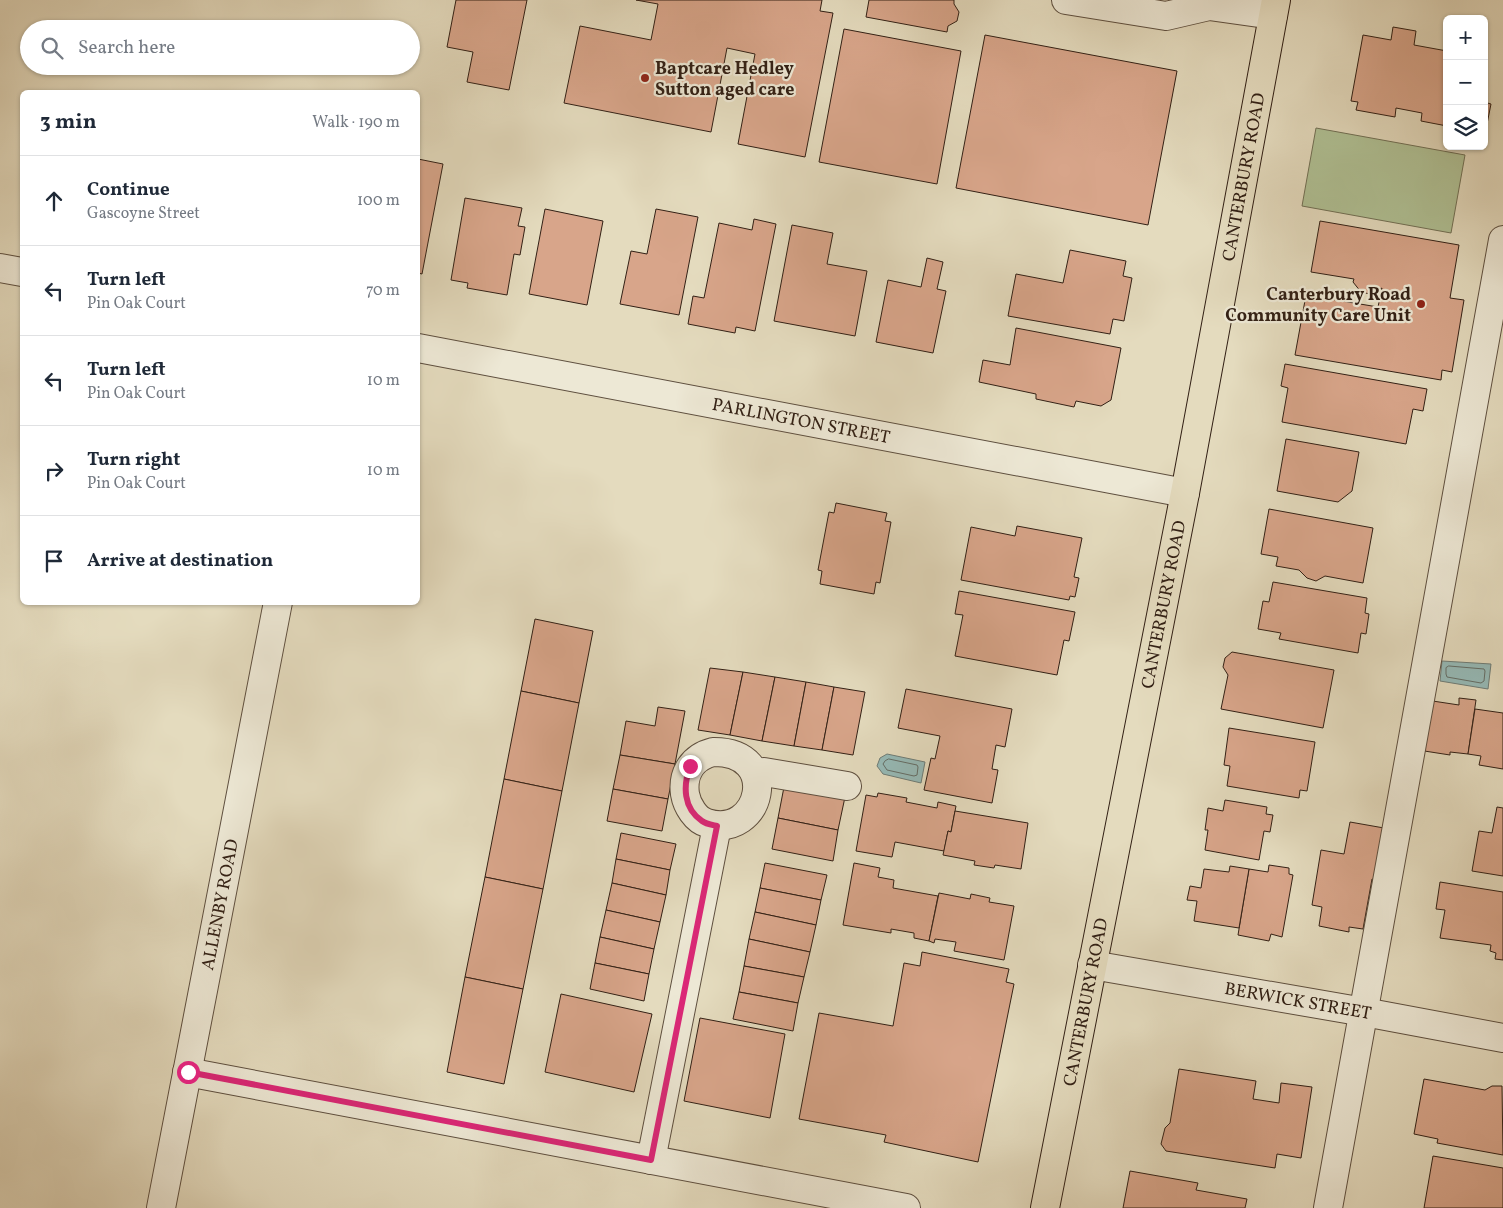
<!DOCTYPE html>
<html lang="en">
<head>
<meta charset="utf-8">
<style>
	body { margin:0; font-family:Vollkorn,serif; background:#f6f6f7; color:#1f2937 }
	.controls { position:absolute; right:15px; top:15px; display:grid; overflow:hidden; border-radius:8px; box-shadow:0 1px 4px #0004 }
	.controls button { width:45px; height:45px; display:grid; place-items:center; padding:0; border:0; border-bottom:1px solid #e0e1e3; background:#fff; color:#1f2937; font:25px sans-serif }
	.stop { position:absolute; width:15px; height:15px; margin:-11px; border:4px solid #db2777; border-radius:50%; background:#fff }
	.stop.end { background:#db2777; border-color:#fff; box-shadow:0 1px 5px #0008 }
	.list { margin:0; padding:0; list-style:none }
	h2 { display:flex; justify-content:space-between; align-items:center; height:65px; margin:0; padding:0 20px; font-size:21px }
	h2 small { font-size:16px; font-weight:400; color:#747a83 }
	.list li { display:grid; grid-template-columns:32px 1fr auto; gap:15px; align-items:center; box-sizing:border-box; height:90px; padding:0 20px; border-top:1px solid #e0e1e3 }
	.list b { display:block; font-size:19px; white-space:nowrap }
	.list p { margin:0; font-size:16px; white-space:nowrap; color:#747a83 }
	.list em { font-size:16px; font-style:normal; color:#747a83 }
	.icon { flex:none; width:28px; height:28px; fill:none; stroke:currentColor; stroke-width:2; stroke-linecap:round; stroke-linejoin:round }
	.map { position:relative; flex:none; width:1503px; height:1208px; overflow:hidden }
	.search { position:absolute; background:#fff; box-shadow:0 1px 4px #0004; left:20px; top:20px; width:400px; height:55px; display:flex; align-items:center; gap:12px; box-sizing:border-box; padding:0 18px; border-radius:28px; color:#747a83; font-size:19px }
	.panel { position:absolute; background:#fff; box-shadow:0 1px 4px #0004; left:20px; top:90px; width:400px; height:515px; border-radius:8px }
	.map>svg:first-child { display:block }
	.green { fill:#b0c195; stroke:#717055 }
	.water { fill:#96bab7; stroke:#6e7c76 }
	.lines { fill:none; stroke-linecap:round; stroke-linejoin:round }
	.shore { stroke:#646d66; stroke-width:1 }
	.building { fill:#d8a58a; stroke:#322015 }
	.minor-casing { stroke:#5e4f3f; stroke-width:30 }
	.major-casing { stroke:#322015; stroke-width:30 }
	.minor { stroke:#ede8d5; stroke-width:28 }
	.major { stroke:#e4dbbe; stroke-width:28 }
	.route { stroke:#db2777; stroke-width:6 }
	.poi-dot { fill:#8f2418; stroke:#ede8d5; stroke-width:2 }
	.labels { text-anchor:middle; stroke-width:4.5; stroke-linejoin:round; paint-order:stroke }
	.poi-label { font-size:18px; font-weight:bold; fill:#322015; stroke:#ede8d5; text-anchor:start }
	.street-label { font-size:18px; fill:#322015; stroke:#ede8d5 }
</style>
</head>
<body>
<div class="map">
<svg width="1503" height="1208" viewBox="0 0 1503 1208">
	<rect width="100%" height="100%" fill="#e4dbbe"/>
	<filter id="stains"><feTurbulence type="fractalNoise" baseFrequency=".004" numOctaves="4"/><feColorMatrix values="0 0 0 0 .2 0 0 0 0 .09 0 0 0 0 .02 0 0 0 .5 -.17"/></filter>
	<radialGradient id="worn" r=".72"><stop offset=".6" stop-color="#630" stop-opacity="0"/><stop offset="1" stop-color="#630" stop-opacity=".3"/></radialGradient>
	<path class="green" d="M1316 128 1465 155 1451 233 1302 206Z"/>
	<g class="water">
		<path d="M1442 661 1491 664 1488 689 1440 681Z"/>
		<path d="M887 754 925 762 921 783 883 774 877 766 880 758Z"/>
	</g>
	<g class="lines">
		<g class="shore">
			<path d="M1449 666 1484 669 1485 671 1484 681 1481 683 1447 677 1446 674V668Z"/>
			<path d="M889 759 917 765 918 767 917 775 914 776 887 770 883 764 885 761Z"/>
		</g>
	</g>
	<g class="building">
		<path d="M456 0H527L509 90 467 82 473 52 447 47Z"/>
		<path d="M636 0H822L820 11 833 13 805 157 738 144 755 54 727 48 711 132 564 103 580 26 651 40 658 4Z"/>
		<path d="M869 0H954V4L959 12 957 21 948 26 947 32 866 17Z"/>
		<path d="M1393 27 1416 31 1414 45 1447 51V126L1421 121 1422 113 1396 108 1395 117 1356 110 1358 102 1351 101 1363 35 1391 40Z"/>
		<path d="M844 29 961 51 937 184 819 162Z"/>
		<path d="M985 35 1177 71 1148 225 956 188Z"/>
		<path d="M1484 102 1491 104 1484 139Z"/>
		<path d="M418 159 443 164 422 274 418 273Z"/>
		<path d="M465 198 522 208 518 226 525 227 520 255 514 254 507 295 467 288 468 283 451 280Z"/>
		<path d="M545 209 603 221 587 305 529 294Z"/>
		<path d="M656 209 698 217 679 315 620 304 631 251 647 254Z"/>
		<path d="M754 219 776 224 755 331 736 327 735 333 688 324 693 296 704 298 719 223 752 230Z"/>
		<path d="M1320 221 1459 245 1450 298 1464 300 1452 372 1442 370 1441 380 1295 355 1306 295 1378 307 1382 288 1370 294 1361 292 1353 282 1354 279 1311 272Z"/>
		<path d="M792 225 833 233 827 264 867 271 855 336 774 321Z"/>
		<path d="M1070 250 1126 261 1123 276 1132 278 1124 321 1113 319 1110 334 1008 316 1016 274 1063 283Z"/>
		<path d="M927 258 943 262 937 289 946 291 933 353 876 342 888 280 921 287Z"/>
		<path d="M1016 328 1121 348 1111 400 1101 406 1076 401 1074 407 1036 399V394L979 382 983 360 1010 365Z"/>
		<path d="M1285 364 1427 389 1423 411 1413 409 1406 444 1282 422 1288 388 1281 386Z"/>
		<path d="M1286 439 1359 452 1352 491 1338 502 1277 491Z"/>
		<path d="M836 503 887 513 885 521 891 522 880 583 876 582 874 594 820 584 822 571 818 570 829 512 834 513Z"/>
		<path d="M1269 509 1373 528 1363 583 1325 576 1316 581 1307 578 1299 570 1276 566 1278 557 1261 554Z"/>
		<path d="M1017 526 1082 538 1074 577 1079 578 1075 597 1070 596 1069 600 961 580 971 527 1015 536Z"/>
		<path d="M1273 582 1367 598 1365 613 1369 614 1366 634 1361 633 1358 653 1279 639 1281 633 1258 629 1263 601 1269 602Z"/>
		<path d="M959 591 1075 612 1069 641 1064 640 1057 675 955 656 963 615 955 614Z"/>
		<path d="M535 619 593 631 579 703 521 691Z"/>
		<path d="M1232 652 1334 670 1323 728 1221 709 1228 675 1223 667 1225 658Z"/>
		<path d="M710 668 743 672 730 735 698 730Z"/>
		<path d="M743 672 775 677 762 741 730 735Z"/>
		<path d="M775 677 806 682 794 746 762 741Z"/>
		<path d="M806 682 834 687 822 750 794 746Z"/>
		<path d="M834 687 865 692 853 755 822 750Z"/>
		<path d="M906 689 1012 709 1005 747 996 745 992 769 998 770 992 803 924 790 931 758 935 759 940 736 898 728Z"/>
		<path d="M521 691 579 703 562 791 504 779Z"/>
		<path d="M1459 698 1476 700 1468 754 1450 752V755L1418 750 1426 700 1459 705Z"/>
		<path d="M658 707 685 711 675 764 620 755 626 721 655 726Z"/>
		<path d="M1475 709 1503 713V769L1479 765 1481 756 1468 754Z"/>
		<path d="M1229 728 1315 742 1307 791 1300 790 1299 798 1227 786 1230 766 1224 765Z"/>
		<path d="M620 755 675 764 668 799 613 789Z"/>
		<path d="M504 779 562 791 543 889 485 877Z"/>
		<path d="M784 787 845 797 838 830 778 818Z"/>
		<path d="M613 789 668 799 662 831 607 821Z"/>
		<path d="M878 793 907 798 906 802 937 808 938 802 956 806 951 832 948 831 944 851 895 842 892 857 856 851 866 795 877 797Z"/>
		<path d="M1225 800 1267 807 1266 814 1273 815 1270 832 1264 831 1259 860 1205 850 1208 830H1205L1208 808 1223 811Z"/>
		<path d="M1497 807 1503 808V876L1472 871 1479 831 1492 833Z"/>
		<path d="M955 811 1028 823 1021 869 995 865 994 868 974 865 975 861 943 855 948 831 951 832Z"/>
		<path d="M778 818 838 830 833 861 772 849Z"/>
		<path d="M1350 822 1384 828 1375 880 1372 879 1363 929 1349 927V932L1319 926 1322 907 1312 905 1321 850 1344 854Z"/>
		<path d="M621 833 676 844 670 870 616 859Z"/>
		<path d="M616 859 670 870 666 895 612 883Z"/>
		<path d="M765 863 827 875 821 900 760 888Z"/>
		<path d="M854 863 880 868 878 877 894 880 893 888 938 896 929 941 914 938V933L891 929V933L843 925Z"/>
		<path d="M1269 865 1289 868V874L1293 875 1282 937 1271 934 1269 941 1238 935 1249 869 1268 872Z"/>
		<path d="M1230 866 1249 869 1239 928 1194 921 1197 901 1187 900 1190 886 1201 888 1204 869 1229 872Z"/>
		<path d="M485 877 543 889 523 989 465 977Z"/>
		<path d="M1440 882 1503 892V960L1495 959 1496 953 1490 951 1491 945 1440 938 1445 910 1436 909Z"/>
		<path d="M612 883 666 895 660 922 606 910Z"/>
		<path d="M760 888 821 900 816 925 755 912Z"/>
		<path d="M939 893 970 899 971 894 990 898 989 902 1014 906 1004 960 954 951 956 942 935 939 934 943 929 941Z"/>
		<path d="M606 910 660 922 654 949 600 937Z"/>
		<path d="M755 912 816 925 810 952 749 939Z"/>
		<path d="M600 937 654 949 649 974 595 963Z"/>
		<path d="M749 939 810 952 804 977 744 966Z"/>
		<path d="M922 952 1009 969 1006 982 1014 984 978 1162 884 1142 886 1135 799 1119 819 1013 893 1026 904 963 920 966Z"/>
		<path d="M595 963 649 974 644 1001 590 989Z"/>
		<path d="M744 966 804 977 798 1003 739 992Z"/>
		<path d="M465 977 523 989 504 1084 447 1072Z"/>
		<path d="M739 992 798 1003 793 1031 733 1019Z"/>
		<path d="M561 994 652 1014 634 1092 545 1072Z"/>
		<path d="M700 1018 785 1034 770 1118 684 1101Z"/>
		<path d="M1179 1069 1256 1081 1253 1099 1279 1103 1281 1083 1312 1087 1301 1158 1277 1154 1275 1168 1166 1151 1161 1144 1165 1128 1170 1123Z"/>
		<path d="M1424 1079 1485 1090 1492 1086H1502L1503 1155 1437 1143 1438 1139 1414 1134Z"/>
		<path d="M1433 1156 1503 1168V1208H1424Z"/>
		<path d="M1130 1171 1198 1183 1196 1190 1247 1199 1245 1208H1123Z"/>
	</g>
	<g class="lines">
		<defs>
			<g id="minor">
				<path d="M1066 0 1166 16 1209 6 1273 15"/>
				<path d="M0 268 22 272"/>
				<path id="s1" d="M418 348 1185 493"/>
				<path d="M713 752C783 751 761 840 707 823 696 820 687 806 685 794 682 773 693 757 713 752Z"/>
				<path d="M756 776 764 772 847 786"/>
				<path id="s2" d="M1092 965 1364 1012 1503 1038"/>
				<path d="M187 1072 906 1208"/>
				<path d="M651 1160 717 826"/>
				<path id="s3" d="M161 1208 278 602"/>
				<path d="M1328 1208 1503 240"/>
			</g>
			<g id="major">
				<path id="s4" d="M1045 1208 1185 493 1276 0"/>
			</g>
		</defs>
		<use href="#minor" class="minor-casing"/>
		<use href="#major" class="major-casing"/>
		<use href="#minor" class="minor"/>
		<use href="#major" class="major"/>
	</g>
	<g class="lines">
		<path class="route" d="M188 1072 651 1160 717 826C713 825 706 824 702 821 683 808 683 786 690 766"/>
	</g>
	<g class="poi-dot">
		<circle cx="645" cy="78" r="5"/>
		<circle cx="1421" cy="304" r="5"/>
	</g>
	<g class="labels">
		<g class="poi-label">
			<text x="655" y="74">Baptcare Hedley<tspan x="655" dy="21">Sutton aged care</tspan></text>
			<text x="1411" y="300" text-anchor="end">Canterbury Road<tspan x="1411" dy="21">Community Care Unit</tspan></text>
		</g>
		<g class="street-label">
			<text dy="6" stroke="none"><textPath href="#s4" startOffset="1050">CANTERBURY ROAD</textPath></text>
			<text dy="6" stroke="none"><textPath href="#s1" startOffset="390">PARLINGTON STREET</textPath></text>
			<text dy="6" stroke="none"><textPath href="#s4" startOffset="615">CANTERBURY ROAD</textPath></text>
			<text dy="6" stroke="none"><textPath href="#s3" startOffset="309">ALLENBY ROAD</textPath></text>
			<text dy="6" stroke="none"><textPath href="#s2" startOffset="209">BERWICK STREET</textPath></text>
			<text dy="6" stroke="none"><textPath href="#s4" startOffset="210">CANTERBURY ROAD</textPath></text>
		</g>
	</g>
	<rect width="100%" height="100%" filter="url(#stains)"/>
	<rect width="100%" height="100%" fill="url(#worn)"/>
</svg>
<div class="controls">
<button>+</button>
<button>−</button>
<button><svg class="icon" aria-label="layers" viewBox="0 0 24 24"><path d="M12 4l9 5-9 5-9-5zM3 14l9 5 9-5"/></svg></button>
</div>
<div class="stop" style="left:188px;top:1072px"></div>
<div class="stop end" style="left:690px;top:766px"></div>
<div class="search"><svg class="icon" aria-label="search" viewBox="0 0 24 24"><circle cx="10" cy="10" r="6"/><path d="M15 15l6 6"/></svg>Search here</div>
<section class="panel">
<h2>3 min<small>Walk · 190 m</small></h2>
<ul class="list">
<li><svg class="icon" aria-label="ahead" viewBox="0 0 24 24"><path d="M12 20V5M6 11l6-6 6 6"/></svg><div><b>Continue</b><p>Gascoyne Street</p></div><em>100 m</em></li>
<li><svg class="icon" aria-label="left" viewBox="0 0 24 24"><path d="M17 20v-9H6M10 6l-5 5 5 5"/></svg><div><b>Turn left</b><p>Pin Oak Court</p></div><em>70 m</em></li>
<li><svg class="icon" aria-label="left" viewBox="0 0 24 24"><path d="M17 20v-9H6M10 6l-5 5 5 5"/></svg><div><b>Turn left</b><p>Pin Oak Court</p></div><em>10 m</em></li>
<li><svg class="icon" aria-label="right" viewBox="0 0 24 24"><path d="M7 20v-9h11M14 6l5 5-5 5"/></svg><div><b>Turn right</b><p>Pin Oak Court</p></div><em>10 m</em></li>
<li><svg class="icon" aria-label="arrive" viewBox="0 0 24 24"><path d="M6 21V4h12l-3 4 3 4H6"/></svg><div><b>Arrive at destination</b></div></li>
</ul>
</section>
</div>
</body>
</html>
